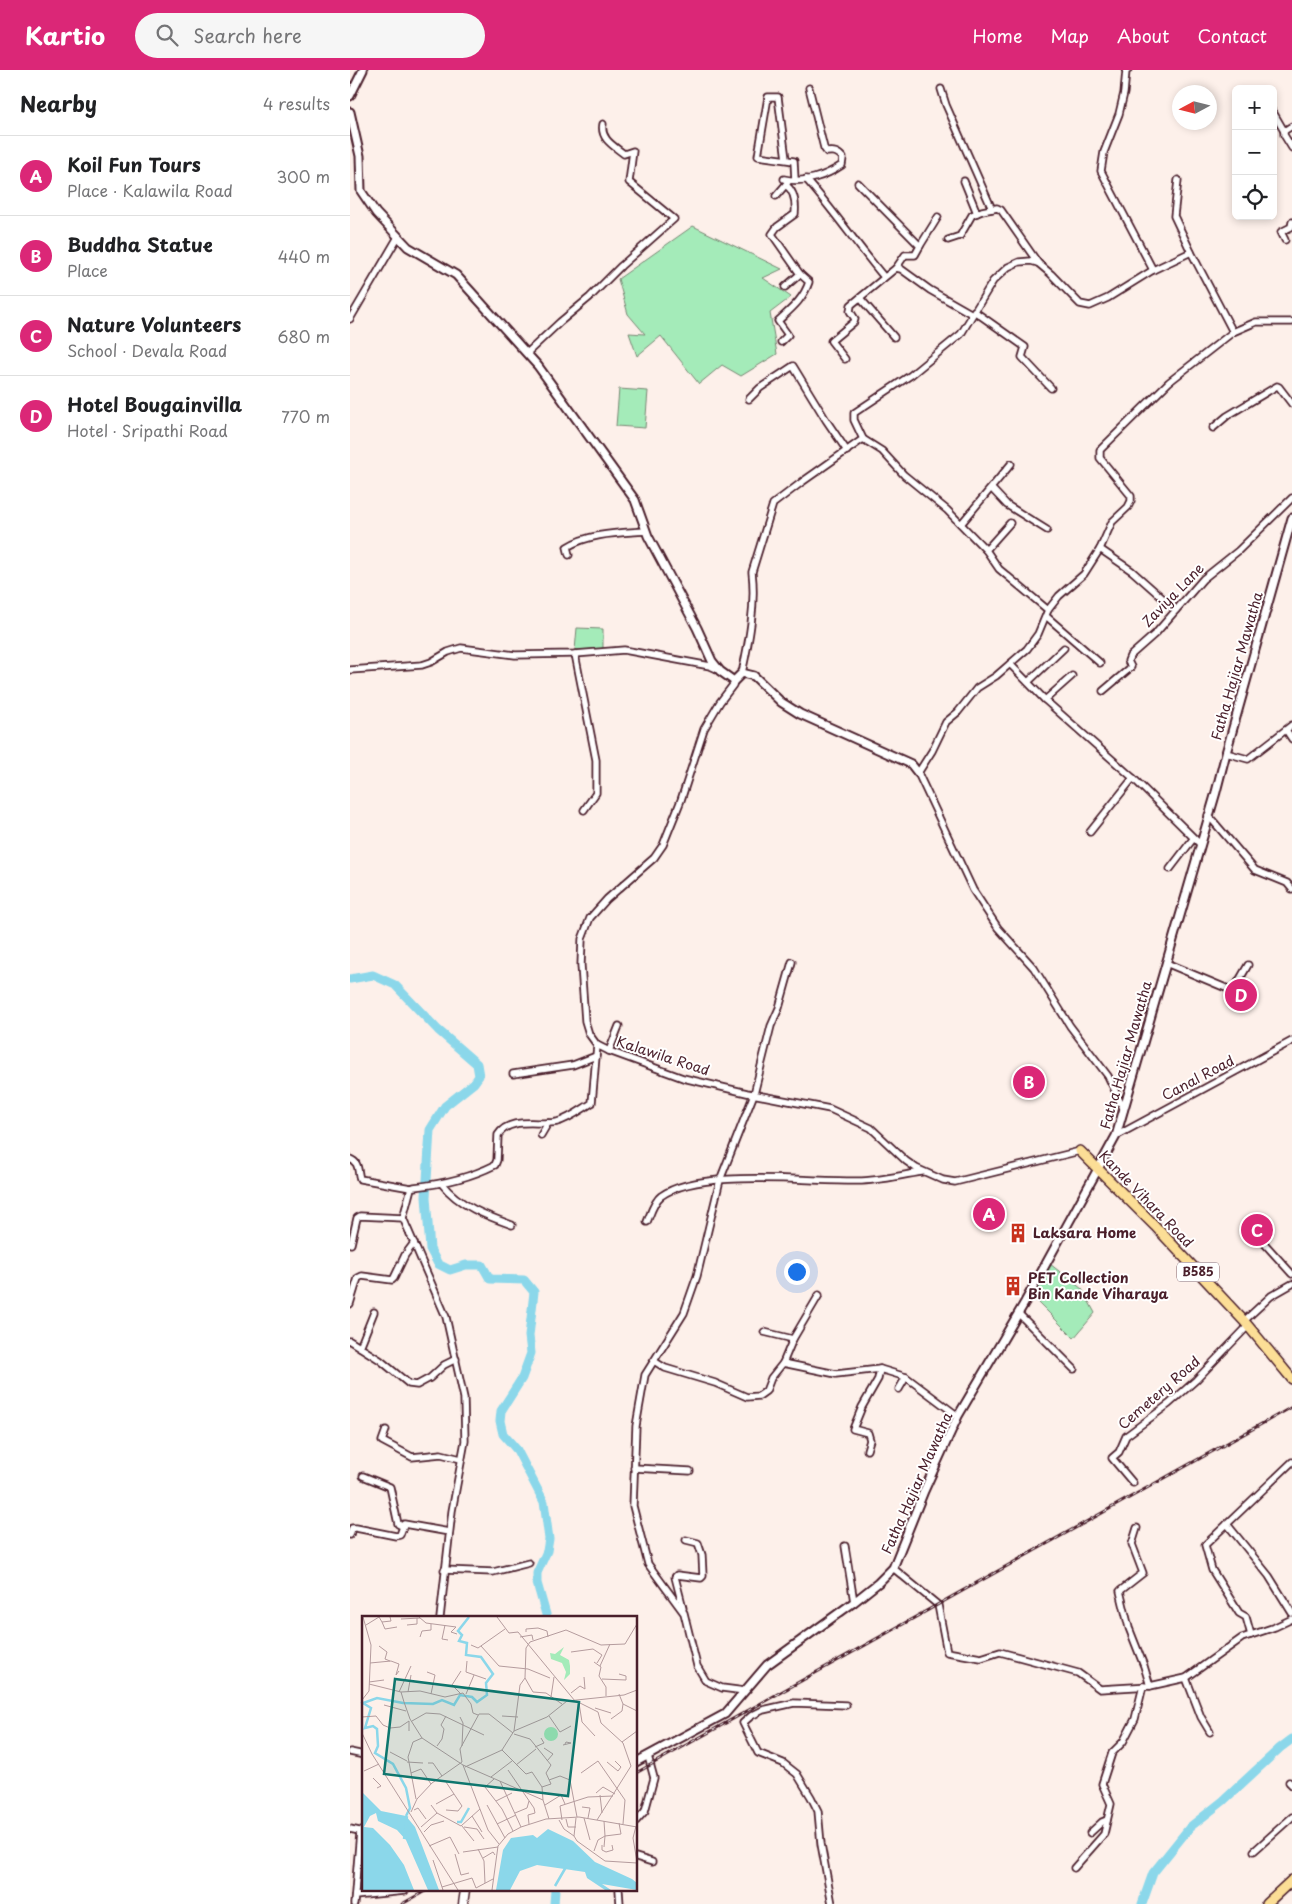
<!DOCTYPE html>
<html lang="en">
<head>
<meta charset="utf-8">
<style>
	body { margin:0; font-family:"Playpen Sans",sans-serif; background:#f6f6f6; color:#202124 }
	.controls { position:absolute; right:15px; top:15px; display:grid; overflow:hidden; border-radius:8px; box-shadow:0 2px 8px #0003 }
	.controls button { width:45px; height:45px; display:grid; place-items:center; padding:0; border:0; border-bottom:1px solid #e0e0e0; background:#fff; color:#202124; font:25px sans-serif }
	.compass { position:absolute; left:822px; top:15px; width:45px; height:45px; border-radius:50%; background:#fff; box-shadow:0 2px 8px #0003; rotate:263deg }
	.you { position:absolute; left:446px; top:1201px; width:18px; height:18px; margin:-12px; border:4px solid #fff; border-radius:50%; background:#1a73e8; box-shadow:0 0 0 8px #1a73e833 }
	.badge { display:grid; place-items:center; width:32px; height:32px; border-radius:50%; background:#db2777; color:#fff; font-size:16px; font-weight:700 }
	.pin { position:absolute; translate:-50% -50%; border:2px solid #fff; box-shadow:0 1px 5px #0006 }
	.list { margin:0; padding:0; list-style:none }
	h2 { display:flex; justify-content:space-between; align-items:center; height:65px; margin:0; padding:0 20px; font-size:21px }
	h2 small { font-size:16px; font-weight:400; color:#757577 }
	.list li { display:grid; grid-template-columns:32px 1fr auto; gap:15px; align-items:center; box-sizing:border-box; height:80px; padding:0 20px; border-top:1px solid #e0e0e0 }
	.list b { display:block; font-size:19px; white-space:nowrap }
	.list p { margin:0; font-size:16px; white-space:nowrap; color:#757577 }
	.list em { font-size:16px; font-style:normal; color:#757577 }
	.icon { flex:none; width:28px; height:28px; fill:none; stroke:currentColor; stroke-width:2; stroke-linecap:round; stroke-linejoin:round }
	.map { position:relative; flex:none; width:942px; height:1834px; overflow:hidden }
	header { display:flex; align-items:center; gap:30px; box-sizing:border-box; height:70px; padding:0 25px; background:#db2777; color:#fff }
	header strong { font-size:24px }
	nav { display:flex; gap:28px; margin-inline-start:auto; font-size:18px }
	.search { width:350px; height:45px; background:#f6f6f6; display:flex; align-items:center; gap:12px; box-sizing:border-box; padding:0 18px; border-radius:28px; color:#757577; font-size:19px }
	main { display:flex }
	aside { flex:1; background:#fff }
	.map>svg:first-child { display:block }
	.green { fill:#a4ebb9; stroke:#778572 }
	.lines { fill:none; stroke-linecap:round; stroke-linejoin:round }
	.river { stroke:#8bd7ea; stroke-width:9 }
	.minor-casing { stroke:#4a1f2b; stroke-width:9 }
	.tertiary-casing { stroke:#4a1f2b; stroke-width:11 }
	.secondary-casing { stroke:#4a1f2b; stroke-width:11 }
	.primary-casing { stroke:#4a1f2b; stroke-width:12 }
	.trunk-casing { stroke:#4a1f2b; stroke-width:12 }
	.minor { stroke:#fff; stroke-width:5.5 }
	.tertiary { stroke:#fff; stroke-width:7 }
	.secondary { stroke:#fff; stroke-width:8 }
	.primary { stroke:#fcde96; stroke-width:9 }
	.trunk { stroke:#fcde96; stroke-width:9 }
	.rail-casing { stroke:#4a1f2b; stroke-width:3 }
	.rail { stroke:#fff; stroke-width:1; stroke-dasharray:4; stroke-linecap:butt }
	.labels { text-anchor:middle; stroke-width:4; stroke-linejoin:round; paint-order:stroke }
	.shield { fill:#fff; stroke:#80626b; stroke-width:1 }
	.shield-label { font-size:12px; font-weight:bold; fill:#4a1f2b }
	.street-label { font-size:14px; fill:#4a1f2b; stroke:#fff }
	.poi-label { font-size:14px; font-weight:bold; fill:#4a1f2b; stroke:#fff; text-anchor:start }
	.inset-river { fill:none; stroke:#8bd7ea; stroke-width:2.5 }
	.inset-road { fill:none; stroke:#b59c9e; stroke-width:1 }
	.view { fill:#0f766e; fill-opacity:0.15; stroke:#0f766e; stroke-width:2.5 }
	.inset-edge { fill:none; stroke:#4a1f2b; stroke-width:2.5 }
</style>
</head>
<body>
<header>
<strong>Kartio</strong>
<div class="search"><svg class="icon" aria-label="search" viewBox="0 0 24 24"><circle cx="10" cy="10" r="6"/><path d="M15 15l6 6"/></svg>Search here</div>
<nav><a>Home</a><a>Map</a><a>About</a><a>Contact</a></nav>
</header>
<main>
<aside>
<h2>Nearby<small>4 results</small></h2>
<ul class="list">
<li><span class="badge">A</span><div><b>Koil Fun Tours</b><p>Place · Kalawila Road</p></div><em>300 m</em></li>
<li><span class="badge">B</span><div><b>Buddha Statue</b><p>Place</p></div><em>440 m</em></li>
<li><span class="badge">C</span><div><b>Nature Volunteers</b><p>School · Devala Road</p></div><em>680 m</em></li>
<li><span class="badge">D</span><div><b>Hotel Bougainvilla</b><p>Hotel · Sripathi Road</p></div><em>770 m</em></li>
</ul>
</aside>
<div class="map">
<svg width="942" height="1834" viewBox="0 0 942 1834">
	<rect width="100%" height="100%" fill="#fdf0ea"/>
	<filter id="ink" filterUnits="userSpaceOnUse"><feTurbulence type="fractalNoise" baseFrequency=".02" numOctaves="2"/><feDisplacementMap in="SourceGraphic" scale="10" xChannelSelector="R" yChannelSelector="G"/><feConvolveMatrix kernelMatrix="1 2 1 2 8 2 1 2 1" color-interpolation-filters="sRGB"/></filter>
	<g filter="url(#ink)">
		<g class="green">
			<path d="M343 156 432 199 413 208 441 227 420 243 427 284 391 306 372 295 349 314 311 266 287 286 279 263 295 264 278 244 268 209Z"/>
			<path d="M269 319 298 321 295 358 266 356Z"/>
			<path d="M227 558 253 559V579L225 580Z"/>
			<path d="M700 1194 732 1219 745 1243 724 1268 681 1225Z"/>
		</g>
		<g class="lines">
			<g class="river">
				<path d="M0 909 23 905 45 915 88 960 127 994 129 1006 124 1013 95 1036 80 1060 76 1127 80 1179 88 1194 100 1200 116 1195H132L140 1209 174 1210 184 1222 179 1266 181 1283 172 1308 151 1341 150 1351 153 1364 167 1380 194 1432 199 1469 197 1481 187 1503V1513L197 1548"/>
				<path d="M204 1834 205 1820"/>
				<path d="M792 1834 803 1803 840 1757 873 1731 930 1678 942 1669"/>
			</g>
			<defs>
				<g id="minor">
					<path d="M778 0 776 1 774 23 769 44 754 82 751 101 803 200"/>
					<path d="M591 19 596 35 642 139"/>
					<path d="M923 42 934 61"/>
					<path d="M942 56 934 61V65L942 78"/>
					<path d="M436 89 428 27H418L408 86 444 91 445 110"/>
					<path d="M434 109C453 114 476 106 492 95L493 88C488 82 484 81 477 82L474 78 459 18"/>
					<path d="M456 109C484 141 507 175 534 207"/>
					<path d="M828 110 824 146 841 182"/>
					<path d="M614 111 627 143"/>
					<path d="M508 113 570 176 565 185H555L546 198"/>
					<path d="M426 126 438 112"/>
					<path d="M598 170 610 166 622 145 632 141 647 138 651 140 688 193"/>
					<path d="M935 170 931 162 941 157 942 152"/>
					<path d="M570 176 588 147"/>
					<path d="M435 217 450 204 422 164 427 157 445 144C446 133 444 121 436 115"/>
					<path d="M510 228 544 267"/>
					<path d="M624 241 675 277 672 287 701 318"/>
					<path d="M0 249 48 167"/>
					<path d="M431 272 438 265 428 251C441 239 453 230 459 212L450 204"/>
					<path d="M177 283 210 252 240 227 271 196 324 149 279 112 283 81 274 84C264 76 250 69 253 54"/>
					<path d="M495 289 481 271 504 252 505 249 500 241 501 235 546 198 551 199 580 220 622 244"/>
					<path d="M399 329 410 318 443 296 476 350 497 381"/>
					<path d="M863 358 877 346 927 316 929 317 942 334"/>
					<path d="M513 369 532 381 554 405 597 440 636 480 649 499 698 540"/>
					<path d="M642 419 657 435 697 460"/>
					<path d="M611 454 661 394"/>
					<path d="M750 479 782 501 826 540"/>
					<path d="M636 480 660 453"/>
					<path d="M219 485 217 477C239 463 271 463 296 461"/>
					<path d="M696 546 750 593"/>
					<path d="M225 584 246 690V723L234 740"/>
					<path d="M660 594 695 630 783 708 850 774"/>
					<path d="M0 600 72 595 81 592 98 582 111 578 165 585 225 584 274 580 360 596 369 600"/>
					<path d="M392 603C399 571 406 535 402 502L423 434 452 412 513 369 504 350V343L561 305 611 264 643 211 658 197 669 192 681 191 688 193 701 204 730 234 740 236 758 228 803 200 841 182 883 262"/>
					<path d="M384 611 383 615 370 632 354 659 331 730 313 775 304 788 257 829 240 848 232 869 231 895 235 951 239 964 247 975 259 981 333 1008 397 1023 480 1039 521 1058 556 1091 566 1098 593 1110 605 1112 730 1081"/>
					<path d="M678 612 714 578"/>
					<path d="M753 621 779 599 781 597 778 591 780 586 806 563 853 509 888 481 942 428"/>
					<path d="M695 630 722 606"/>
					<path d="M936 660 942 669"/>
					<path d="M876 683 898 689 942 655"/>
					<path d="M858 745 905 800 937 813 942 819"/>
					<path d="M740 762 783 708"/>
					<path d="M820 799 843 769"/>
					<path d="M816 893 883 921 898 895"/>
					<path d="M259 981 269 956"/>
					<path d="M163 1004 223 995 246 986"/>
					<path d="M774 1040 758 1006 720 956 684 898 648 858 623 820 568 703 582 681 596 652 608 642 627 618 646 606 677 579 688 564 698 540 709 526 734 504 750 479 762 452 778 437 781 431V426L750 388V380L819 312 883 262 906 252H942"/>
					<path d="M191 1065 198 1053"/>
					<path d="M766 1066 942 971"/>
					<path d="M0 1089C10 1093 7 1100 10 1109L61 1118"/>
					<path d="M92 1114C109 1136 137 1146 162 1155"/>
					<path d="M297 1152C300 1145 304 1131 311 1126 348 1098 460 1112 508 1111 529 1111 551 1105 572 1102"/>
					<path d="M914 1173 942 1204"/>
					<path d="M1 1174 7 1148 10 1146 53 1148"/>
					<path d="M0 1234 8 1208 12 1206 42 1210 44 1208 55 1185 64 1173"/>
					<path d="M669 1244 724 1299"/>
					<path d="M894 1251 921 1226 942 1214"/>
					<path d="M414 1262 443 1269"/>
					<path d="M0 1271 30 1290 59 1314 67 1315 80 1308 94 1295 106 1289"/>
					<path d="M10 1277 24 1242"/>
					<path d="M304 1291 315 1298 365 1313 397 1327 409 1326 416 1321 421 1308 433 1293 486 1304 530 1299 556 1307 608 1346"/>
					<path d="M433 1293 443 1269 469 1225"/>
					<path d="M549 1319 556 1307"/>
					<path d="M36 1360 32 1371 62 1387 91 1384 111 1389"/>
					<path d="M517 1380 520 1370 518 1363 503 1359 512 1337 528 1309 530 1299"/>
					<path d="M284 1398 340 1401"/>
					<path d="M13 1406 40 1417 48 1454 52 1456"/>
					<path d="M783 1413 762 1388 769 1382 776 1366 819 1334 846 1310 898 1256"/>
					<path d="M877 1454 919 1506 942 1543"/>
					<path d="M787 1458 782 1474 793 1503 770 1521 779 1558 794 1596 800 1616"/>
					<path d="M0 1465 2 1458H6L46 1466 50 1465 54 1454 99 1462"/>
					<path d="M495 1476 504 1532"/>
					<path d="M543 1498 588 1535 597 1582 631 1588 650 1582 728 1603 750 1619 800 1616 836 1608 892 1568 925 1557 942 1549"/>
					<path d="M94 1500 143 1502 179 1493"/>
					<path d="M333 1538 325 1507 327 1505 351 1508 353 1506 352 1485 348 1473 336 1470"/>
					<path d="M90 1548 102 1441 115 1371 114 1328 96 1247 53 1148 61 1118 64 1117C93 1114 119 1108 145 1095L147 1090 148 1065C160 1046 189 1056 207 1052 219 1049 232 1039 242 1033L247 975"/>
					<path d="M901 1565 896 1547 889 1543 862 1500 855 1475 942 1392"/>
					<path d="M836 1608 851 1647 860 1662"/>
					<path d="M395 1621 372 1618 356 1611 347 1596 334 1543 298 1494 283 1436 286 1356 295 1305 334 1243 347 1206 370 1110 404 1024 421 956 429 938 442 892"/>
					<path d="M0 1682 14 1685"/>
					<path d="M939 1712 942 1715"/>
					<path d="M286 1751 295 1741 304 1708 298 1686"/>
					<path d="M0 1759 14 1762"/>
					<path d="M740 1763 752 1752 757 1750"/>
					<path d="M904 1781 942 1747"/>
					<path d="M286 1787 302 1792"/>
					<path d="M724 1798 754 1764 761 1734 752 1714 762 1683 773 1672 785 1649 793 1616"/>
					<path d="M269 1820 270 1834"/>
					<path d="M5 1826 55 1821"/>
					<path d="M4 1834 10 1762"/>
					<path d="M482 1834 471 1774 468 1741 461 1727 447 1704 433 1693 408 1683 393 1653 401 1646 413 1640 444 1633 496 1635"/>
				</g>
				<g id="tertiary">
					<path d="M0 26 13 0"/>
					<path d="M0 42 10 86 11 121 26 143 58 177 106 205 188 296 285 430 298 466 347 558 362 591 370 601 384 611 392 603 404 606 431 632 450 644 561 694 568 703"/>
					<path d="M286 1692 375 1644 417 1595 504 1532 528 1513 543 1498 574 1421 608 1346 675 1232 766 1066 866 722 876 683 942 448"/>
				</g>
				<path id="secondary" d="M113 1834 115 1820"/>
				<path id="primary" d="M730 1081 805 1156 894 1251 942 1309"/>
				<path id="trunk" d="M916 1834 942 1810"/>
			</defs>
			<use href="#minor" class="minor-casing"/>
			<use href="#tertiary" class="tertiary-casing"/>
			<use href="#secondary" class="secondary-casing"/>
			<use href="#primary" class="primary-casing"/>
			<use href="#trunk" class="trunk-casing"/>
			<use href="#minor" class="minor"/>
			<use href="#tertiary" class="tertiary"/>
			<use href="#secondary" class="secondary"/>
			<use href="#primary" class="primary"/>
			<use href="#trunk" class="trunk"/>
			<defs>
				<g id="rail">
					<path d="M286 1703 942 1337"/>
					<path d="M52 1834 77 1820"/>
				</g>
			</defs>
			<use href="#rail" class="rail-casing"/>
			<use href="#rail" class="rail"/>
		</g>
	</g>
	<defs>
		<symbol id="building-bare" viewBox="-9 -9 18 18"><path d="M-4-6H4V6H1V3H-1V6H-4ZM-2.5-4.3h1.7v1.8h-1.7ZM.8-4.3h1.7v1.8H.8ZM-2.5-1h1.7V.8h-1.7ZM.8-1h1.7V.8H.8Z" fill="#c8321e" stroke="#fff" stroke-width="2.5" paint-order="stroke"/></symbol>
	</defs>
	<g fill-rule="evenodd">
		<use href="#building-bare" x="654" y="1149" width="28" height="28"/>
		<use href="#building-bare" x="649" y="1202" width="28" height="28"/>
	</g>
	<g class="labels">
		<rect class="shield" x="827" y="1192.5" width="42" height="19" rx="4"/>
		<g class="shield-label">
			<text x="848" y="1206">B585</text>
		</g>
		<g class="street-label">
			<text transform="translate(823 525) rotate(-46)" y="5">Zaviya Lane</text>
			<text transform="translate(887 596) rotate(-74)" y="5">Fatha Hajiar Mawatha</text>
			<text transform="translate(776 985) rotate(-74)" y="5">Fatha Hajiar Mawatha</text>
			<text transform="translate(313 986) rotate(18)" y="5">Kalawila Road</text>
			<text transform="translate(848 1008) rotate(-28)" y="5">Canal Road</text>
			<text transform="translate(796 1129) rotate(46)" y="5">Kande Vihara Road</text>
			<text transform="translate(809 1323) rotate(-41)" y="5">Cemetery Road</text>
			<text transform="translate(567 1413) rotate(-66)" y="5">Fatha Hajiar Mawatha</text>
		</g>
		<g class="poi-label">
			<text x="683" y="1168">Laksara Home</text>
			<text x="678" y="1213">PET Collection<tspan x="678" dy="16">Bin Kande Viharaya</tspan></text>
		</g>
	</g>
	<g transform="translate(12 1546)">
		<rect width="275" height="275" fill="#fdf0ea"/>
		<path d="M202 31 198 39 207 44 208 50V58L202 64 204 56 200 47 189 43 188 37 193 38ZM182 118a7 7 0 1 1 14 0a7 7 0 1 1-14 0Z" fill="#a4ebb9"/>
		<path d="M0 176 19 195 44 200 53 211 77 274H66L44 224 35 214 16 205 14 197 8 200 2 211 11 212 28 229 42 249 52 274H0ZM186 213 211 225 233 246 270 263 275 267V274L240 268 249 274H243L225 262 223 256 175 249 158 255 148 274H134L141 234 149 222 171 219 175 222Z" fill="#8bd7ea"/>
		<path class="inset-river" d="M44 200 48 192 44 172 31 148 13 137 16 130 15 113 11 110 3 112 9 92 1 87 15 82 41 87 71 88 80 84 92 89 98 79 110 81 115 86 125 79 124 67 131 58 119 41 104 39 105 27 97 25 100 19 96 15 107 1M95 206H99L107 192M42 223 45 200M193 270 204 251"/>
		<path class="inset-road" d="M57 1 64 7 94 11 89 16 95 18M135 1 147 17 156 16 213 85M39 3 58 2M20 6 23 13 35 11M4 9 17 1 20 6 29 5 28 1M45 9 55 8V2M83 9 80 23 86 24M164 16V13L176 12 185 15 186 21M58 21 60 15 69 14V8M158 21 170 19 171 24M109 29 116 32 143 13M17 30 25 36 23 43 28 45M119 30 137 50 166 53 188 62M209 36 231 33 240 39 235 47M105 45 104 56 124 63M232 46 239 51 237 60 244 71V80M8 47 29 45 37 48 34 59 37 55M238 50 248 28M99 55 90 69 99 78M65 56 73 59 69 78M163 62 171 76 184 77 200 88M240 63 264 64V60L257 58M7 66 22 64M7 68 39 76 42 86M37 76 49 50M39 76 58 75 83 81 101 77 109 88 111 97 116 99M46 76 49 59M209 77 218 70 223 73 222 61M104 78 112 59M257 78 261 88 275 95M189 81 192 61M0 84 7 75 9 29 1 1M214 85 236 96 239 107 261 127 269 150 235 204M42 86 48 103 60 122 101 149 181 184 187 203M217 87 220 106 233 120M22 89 44 95M233 92 249 97M140 100 156 101M187 100 198 116 209 110M0 101 14 100 21 109 28 112 38 111 47 105V115M98 101 101 107 100 130M249 103 260 95 261 88M50 105 64 97 78 98 122 119M152 115 158 69 163 62 164 32 168 26 204 14 239 29 263 28 275 8M0 117 10 138 96 274M152 118 168 123 189 149 184 157 189 168 180 171M260 126 275 115M201 129 209 127 204 126 203 128M75 130 80 123 82 113 79 109 84 100M173 131 182 127 179 122M182 132 191 138 185 145M140 134 152 115 185 101 205 85 262 79 275 74M140 134 164 158 170 156 180 171 181 184M28 136 45 145M45 146 61 147M100 146 98 133 117 98H127L151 117M245 146 256 155 259 151 253 145M66 147H71L80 160M101 149 126 214 137 228M154 149 174 133M103 151 140 134M146 154 172 192 173 197 166 199 167 208M2 155 17 148M49 157 59 153 69 168M219 157 236 145 263 184 261 208M129 161 150 145M11 162 19 170 15 172M132 163 123 171 140 193 151 215M187 164 198 160 208 164 215 201M138 165 159 211M84 166 100 190 96 195 84 194M234 177 241 171 253 178M238 179 240 197M54 183 46 141 51 126 60 122M134 185 150 177M74 188 92 178M69 189 75 197 99 210 118 193M125 189 143 222M183 189 199 179 203 188M220 191 228 192 226 202M52 194 56 192 64 203M49 196 55 183 70 167 100 146M153 197 165 192 167 185M110 200 120 216M222 202 228 224M204 203 206 211H214M197 204 202 213 212 220 214 202M200 204 198 190 226 181 251 180M135 208 154 199M100 210 112 225M274 210 271 222 275 246M59 211 75 197M102 211 115 213 122 223M62 216 69 209 82 205M212 220 215 225 243 245 275 247M240 229V234L244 236 251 234 250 229M67 230 88 221 97 238M242 231 243 220 259 218 257 207M116 233 122 245 123 267M232 235 236 224 243 220 242 205M101 236 136 231M93 238 99 259 107 257M121 242 131 236 133 239M71 244 81 274M80 271 110 262 114 272 131 263M130 274 136 230 146 218 159 211 184 203 217 201 275 211"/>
		<path class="view" d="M33 63 217 86 206 180 22 158Z"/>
		<rect width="275" height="275" class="inset-edge"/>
	</g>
</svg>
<div class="controls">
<button>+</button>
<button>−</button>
<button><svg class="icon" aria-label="locate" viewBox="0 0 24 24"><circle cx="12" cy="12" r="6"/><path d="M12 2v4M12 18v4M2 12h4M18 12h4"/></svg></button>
</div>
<svg class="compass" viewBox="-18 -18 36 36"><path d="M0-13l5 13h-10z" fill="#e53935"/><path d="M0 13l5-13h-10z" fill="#757577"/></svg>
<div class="you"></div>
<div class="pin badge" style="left:639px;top:1144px">A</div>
<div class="pin badge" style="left:679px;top:1012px">B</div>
<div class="pin badge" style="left:907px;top:1160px">C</div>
<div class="pin badge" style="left:891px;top:925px">D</div>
</div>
</main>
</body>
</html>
